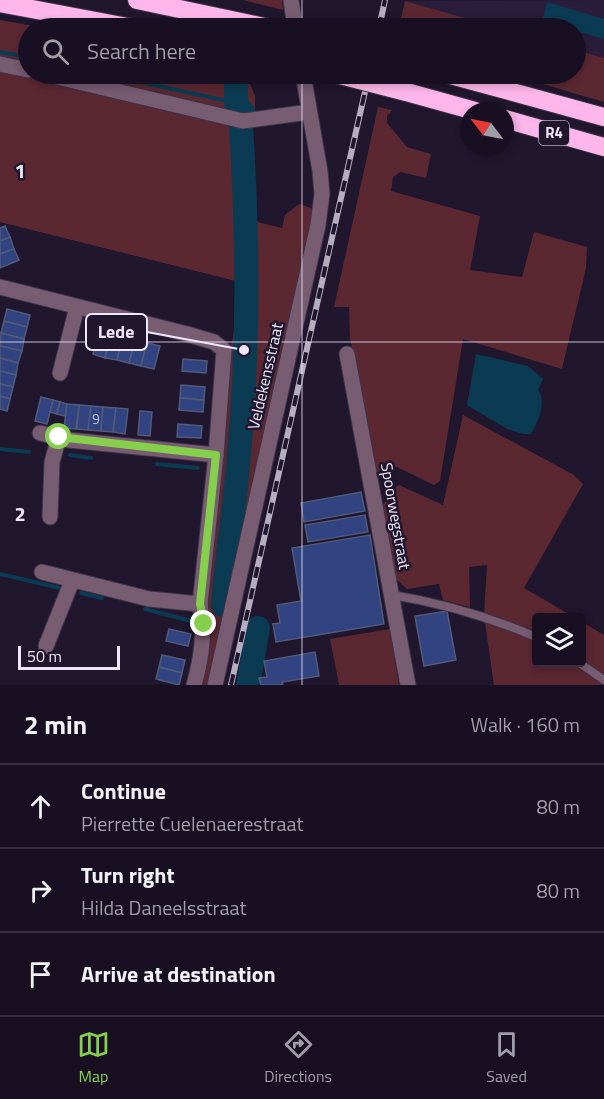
<!DOCTYPE html>
<html lang="en">
<head>
<meta charset="utf-8">
<style>
	body { margin:0; font-family:"Titillium Web",sans-serif; background:#21192a; color:#f1f3f6 }
	.controls { position:absolute; right:18px; bottom:18px; display:grid; overflow:hidden; border-radius:6px; box-shadow:0 3px 9px #0003 }
	.controls button { width:54px; height:54px; display:grid; place-items:center; padding:0; border:0; border-bottom:2px solid #363040; background:#181022; color:#f1f3f6; font:30px sans-serif }
	.compass { position:absolute; left:460px; top:102px; width:54px; height:54px; border-radius:50%; background:#181022; box-shadow:0 3px 9px #0003; rotate:302deg }
	.scale { position:absolute; left:18px; bottom:15px; width:102px; box-sizing:border-box; padding-left:6px; border:3px solid #eee7f9; border-top:0; font-size:16px; line-height:21px; white-space:nowrap; color:#eee7f9; -webkit-text-stroke:4px #20162e; paint-order:stroke }
	.stop { position:absolute; width:18px; height:18px; margin:-14px; border:4px solid #85cf4d; border-radius:50%; background:#fff }
	.stop.end { background:#85cf4d; border-color:#fff; box-shadow:0 2px 6px #0008 }
	.list { margin:0; padding:0; list-style:none }
	h2 { display:flex; justify-content:space-between; align-items:center; height:78px; margin:0; padding:0 24px; font-size:26px }
	h2 small { font-size:20px; font-weight:400; color:#9f9da5 }
	.list li { display:grid; grid-template-columns:39px 1fr auto; gap:18px; align-items:center; box-sizing:border-box; height:84px; padding:0 24px; border-top:2px solid #363040 }
	.list b { display:block; font-size:22px; white-space:nowrap }
	.list p { margin:0; font-size:20px; white-space:nowrap; color:#9f9da5 }
	.list em { font-size:20px; font-style:normal; color:#9f9da5 }
	.icon { flex:none; width:33px; height:33px; fill:none; stroke:currentColor; stroke-width:2; stroke-linecap:round; stroke-linejoin:round }
	.map { position:relative; flex:none; width:604px; height:685px; overflow:hidden }
	.search { position:absolute; background:#181022; box-shadow:0 3px 9px #0003; left:18px; right:18px; top:18px; height:66px; display:flex; align-items:center; gap:15px; box-sizing:border-box; padding:0 21px; border-radius:33px; color:#9f9da5; font-size:22px }
	.sheet { height:330px; background:#181022 }
	nav { display:flex; justify-content:space-around; align-items:center; box-sizing:border-box; height:84px; border-top:2px solid #363040; background:#181022; font-size:16px; color:#9f9da5 }
	nav a { display:grid; justify-items:center; gap:3px }
	nav .on { color:#85cf4d }
	.map>svg:first-child { display:block }
	.built { fill:#2a1d3b }
	.green { fill:#5b2832 }
	.water { fill:#0b3b52 }
	.lines { fill:none; stroke-linecap:round; stroke-linejoin:round }
	.stream { stroke:#0b3b52; stroke-width:4 }
	.river { stroke:#0b3b52; stroke-width:24 }
	.building { fill:#314381; stroke:#515b78; stroke-width:1.5 }
	.lane-casing { stroke:#3d334a; stroke-width:10 }
	.street-casing { stroke:#3d334a; stroke-width:17 }
	.highway-casing { stroke:#3d334a; stroke-width:20 }
	.lane { stroke:#785c71; stroke-width:8 }
	.street { stroke:#785c71; stroke-width:15 }
	.highway { stroke:#feb6eb; stroke-width:18 }
	.rail-casing { stroke:#b5aec1; stroke-width:6 }
	.rail { stroke:#20162e; stroke-width:4; stroke-dasharray:11; stroke-linecap:butt }
	.highway-bridge-casing { stroke:#3d334a; stroke-width:20; stroke-linecap:butt }
	.highway-bridge { stroke:#feb6eb; stroke-width:18 }
	.route { stroke:#85cf4d; stroke-width:8 }
	.grid { fill:none; stroke:#eee7f9; stroke-width:1.5; stroke-opacity:0.55 }
	.labels { text-anchor:middle; stroke-width:5; stroke-linejoin:round; paint-order:stroke }
	.number-label { font-size:14px; fill:#bfbedb }
	.shield { fill:#20162e; stroke:#b0a8bc; stroke-width:1.5 }
	.shield-label { font-size:15px; font-weight:bold; fill:#eee7f9 }
	.street-label { font-size:16px; fill:#eee7f9; stroke:#20162e }
	.grid-label { font-size:20px; text-anchor:middle; font-weight:bold; fill:#eee7f9; stroke:#20162e; stroke-width:5; stroke-linejoin:round; paint-order:stroke }
	.leader { fill:none; stroke:#eee7f9; stroke-width:2 }
	.callout-dot { fill:#eee7f9; stroke:#20162e; stroke-width:2 }
	.callout { fill:#20162e; stroke:#eee7f9; stroke-width:2 }
	.callout-label { font-size:18px; text-anchor:middle; font-weight:bold; fill:#eee7f9 }
</style>
</head>
<body>
<div class="map">
<svg width="604" height="685" viewBox="0 0 604 685">
	<rect width="100%" height="100%" fill="#20162e"/>
	<path class="built" d="M604 0V58L576 50V28H500L405 1Z"/>
	<g class="green">
		<path d="M243 0H282L283 10Z"/>
		<path d="M405 1 500 28H399Z"/>
		<path d="M0 20 45 28H28V74H246L255 96V114L233 216 282 228 285 215 299 204 311 208 313 217 211 685H198L210 638 206 609 229 356 244 283 0 222Z"/>
		<path d="M576 50 604 58V102L509 74H576Z"/>
		<path d="M378 107 392 110 387 116V123L407 147 431 154 426 178 400 172 393 177 391 191 480 216 470 270 522 277 534 232 587 247 586 268 562 369 463 339 440 481 434 485 397 467 382 474 376 471 350 338 349 307H334Z"/>
		<path d="M463 415 574 475 583 484 524 588 574 617 536 618V662H582V622L604 635V685H494L484 616 487 565 469 567 470 607 443 600 439 584 407 589 395 578 382 507 391 491 399 485 443 505Z"/>
		<path d="M390 629 399 685H339L330 639Z"/>
	</g>
	<g class="water">
		<path d="M547 2 604 19V39L542 21Z"/>
		<path d="M476 354 528 366 543 379 538 390C547 401 538 423 531 434H523L507 429 467 405Z"/>
	</g>
	<g class="lines">
		<g class="stream">
			<path d="M0 52 28 57"/>
			<path d="M104 74 236 103"/>
			<path d="M0 449 29 452"/>
			<path d="M70 455 91 458"/>
			<path d="M157 464 198 468"/>
			<path d="M0 574 60 588"/>
			<path d="M81 593 102 598"/>
			<path d="M145 609 191 621"/>
		</g>
		<g class="river">
			<path d="M236 74V103L244 114"/>
			<path d="M223 605C227 555 235 505 239 455 249 346 248 235 241 126"/>
			<path d="M248 685 258 628"/>
		</g>
	</g>
	<g class="building">
		<path d="M5 226 10 237 0 241V228Z"/>
		<path d="M10 237 14 249 0 254V241Z"/>
		<path d="M14 249 19 260 0 268V254Z"/>
		<path d="M7 309 30 315 27 327 4 321Z"/>
		<path d="M4 321 27 327 24 339 1 333Z"/>
		<path d="M99 330 111 334 105 358 93 354Z"/>
		<path d="M1 333 24 339 22 351 0 346Z"/>
		<path d="M111 334 123 337 117 360 105 358Z"/>
		<path d="M123 337 135 340 129 363 117 360Z"/>
		<path d="M135 340 147 342 141 366 129 363Z"/>
		<path d="M147 343 160 346 154 369 141 366Z"/>
		<path d="M0 346 22 351 18 363 0 358Z"/>
		<path d="M0 358 18 363 16 375 0 371Z"/>
		<path d="M183 359 207 361 206 373 182 371Z"/>
		<path d="M0 371 16 375 13 387 0 384Z"/>
		<path d="M0 384 13 387 10 399 0 396Z"/>
		<path d="M181 385 205 387 204 400 180 398Z"/>
		<path d="M0 396 10 399 7 411 0 409Z"/>
		<path d="M41 397 53 400 47 424 35 421Z"/>
		<path d="M180 398 204 400 203 412 179 410Z"/>
		<path d="M53 400 60 402 57 414 50 412Z"/>
		<path d="M60 402 67 404 65 416 57 414Z"/>
		<path d="M67 404 79 405 76 429 64 428Z"/>
		<path d="M79 405 91 406 88 430 77 429Z"/>
		<path d="M91 406 103 407 101 431 88 430Z"/>
		<path d="M103 407 116 408 113 432 101 431Z"/>
		<path d="M116 408 128 409 125 434 113 432Z"/>
		<path d="M140 411 152 412 150 436 138 435Z"/>
		<path d="M178 424 202 426 201 438 177 437Z"/>
		<path d="M361 492 365 511 304 522 301 503Z"/>
		<path d="M365 515 368 532 308 542 305 525Z"/>
		<path d="M370 535 384 624 276 642 273 624 280 623 277 605 301 601 292 548Z"/>
		<path d="M447 611 456 660 424 666 415 616Z"/>
		<path d="M169 629 191 634 188 646 166 641Z"/>
		<path d="M315 652 319 676 282 682 283 685H261L259 678 267 677 264 661Z"/>
		<path d="M162 655 185 660 182 673 159 667Z"/>
		<path d="M159 667 182 673 179 685 156 679Z"/>
	</g>
	<g class="lines">
		<defs>
			<g id="lane">
				<path d="M392 595C443 603 489 617 536 637"/>
				<path d="M578 662 604 680"/>
			</g>
			<g id="street">
				<path d="M291 0 295 28"/>
				<path d="M0 64 28 70"/>
				<path d="M45 74 243 121 309 112"/>
				<path d="M0 287 187 334 214 342 224 350 216 455 200 604C205 633 202 656 194 685"/>
				<path d="M347 354 408 685"/>
				<path d="M60 373 77 307"/>
				<path d="M40 433 69 440 216 455"/>
				<path d="M50 517 52 462 59 437"/>
				<path d="M42 572 149 599 200 604"/>
				<path d="M46 646 72 581"/>
				<path d="M215 685 318 225 322 194 320 171 303 74"/>
			</g>
			<g id="highway">
				<path d="M137 0 269 28"/>
				<path d="M0 3 133 28"/>
				<path d="M447 74 604 117"/>
				<path d="M410 93 475 111"/>
				<path d="M505 119 604 147"/>
			</g>
		</defs>
		<use href="#lane" class="lane-casing"/>
		<use href="#street" class="street-casing"/>
		<use href="#highway" class="highway-casing"/>
		<use href="#lane" class="lane"/>
		<use href="#street" class="street"/>
		<use href="#highway" class="highway"/>
		<defs>
			<g id="rail">
				<path d="M379 28 385 0"/>
				<path d="M231 685 369 74"/>
			</g>
		</defs>
		<use href="#rail" class="rail-casing"/>
		<use href="#rail" class="rail"/>
		<defs>
			<path id="highway-bridge" d="M336 74 410 93"/>
		</defs>
		<use href="#highway-bridge" class="highway-bridge-casing"/>
		<use href="#highway-bridge" class="highway-bridge"/>
	</g>
	<g class="lines">
		<path class="route" d="M59 437 216 455 200 604 204 624"/>
	</g>
	<path class="grid" d="M302 0V28M302 74V685M0 342H604"/>
	<g class="labels">
		<g class="number-label">
			<text x="96" y="424">9</text>
		</g>
		<rect class="shield" x="539" y="121" width="30" height="24" rx="4.5"/>
		<g class="shield-label">
			<text x="554" y="138">R4</text>
		</g>
		<g class="street-label">
			<text transform="translate(265 376) rotate(-77)" y="6">Veldekensstraat</text>
			<text transform="translate(396 516) rotate(80)" y="6">Spoorwegstraat</text>
		</g>
	</g>
	<g class="grid-label">
		<text x="20" y="178">1</text>
		<text x="20" y="521">2</text>
	</g>
	<path class="leader" d="M244 350L147 332"/>
	<circle class="callout-dot" cx="244" cy="350" r="6"/>
	<rect class="callout" x="86" y="314" width="61" height="36" rx="6"/>
	<g class="callout-label">
		<text x="116" y="338">Lede</text>
	</g>
</svg>
<div class="controls">
<button><svg class="icon" aria-label="layers" viewBox="0 0 24 24"><path d="M12 4l9 5-9 5-9-5zM3 14l9 5 9-5"/></svg></button>
</div>
<svg class="compass" viewBox="-18 -18 36 36"><path d="M0-13l5 13h-10z" fill="#e53935"/><path d="M0 13l5-13h-10z" fill="#9f9da5"/></svg>
<div class="scale">50 m</div>
<div class="stop" style="left:59px;top:437px"></div>
<div class="stop end" style="left:204px;top:624px"></div>
<div class="search"><svg class="icon" aria-label="search" viewBox="0 0 24 24"><circle cx="10" cy="10" r="6"/><path d="M15 15l6 6"/></svg>Search here</div>
</div>
<section class="sheet">
<h2>2 min<small>Walk · 160 m</small></h2>
<ul class="list">
<li><svg class="icon" aria-label="ahead" viewBox="0 0 24 24"><path d="M12 20V5M6 11l6-6 6 6"/></svg><div><b>Continue</b><p>Pierrette Cuelenaerestraat</p></div><em>80 m</em></li>
<li><svg class="icon" aria-label="right" viewBox="0 0 24 24"><path d="M7 20v-9h11M14 6l5 5-5 5"/></svg><div><b>Turn right</b><p>Hilda Daneelsstraat</p></div><em>80 m</em></li>
<li><svg class="icon" aria-label="arrive" viewBox="0 0 24 24"><path d="M6 21V4h12l-3 4 3 4H6"/></svg><div><b>Arrive at destination</b></div></li>
</ul>
</section>
<nav>
<a class="on"><svg class="icon" aria-label="map" viewBox="0 0 24 24"><path d="M3 6l6-2 6 2 6-2v14l-6 2-6-2-6 2zM9 4v14M15 6v14"/></svg>Map</a>
<a><svg class="icon" aria-label="directions" viewBox="0 0 24 24"><path d="M12 3l9 9-9 9-9-9zM9 14v-3h6M13 9l2 2-2 2"/></svg>Directions</a>
<a><svg class="icon" aria-label="saved" viewBox="0 0 24 24"><path d="M7 4h10v16l-5-4-5 4z"/></svg>Saved</a>
</nav>
</body>
</html>
